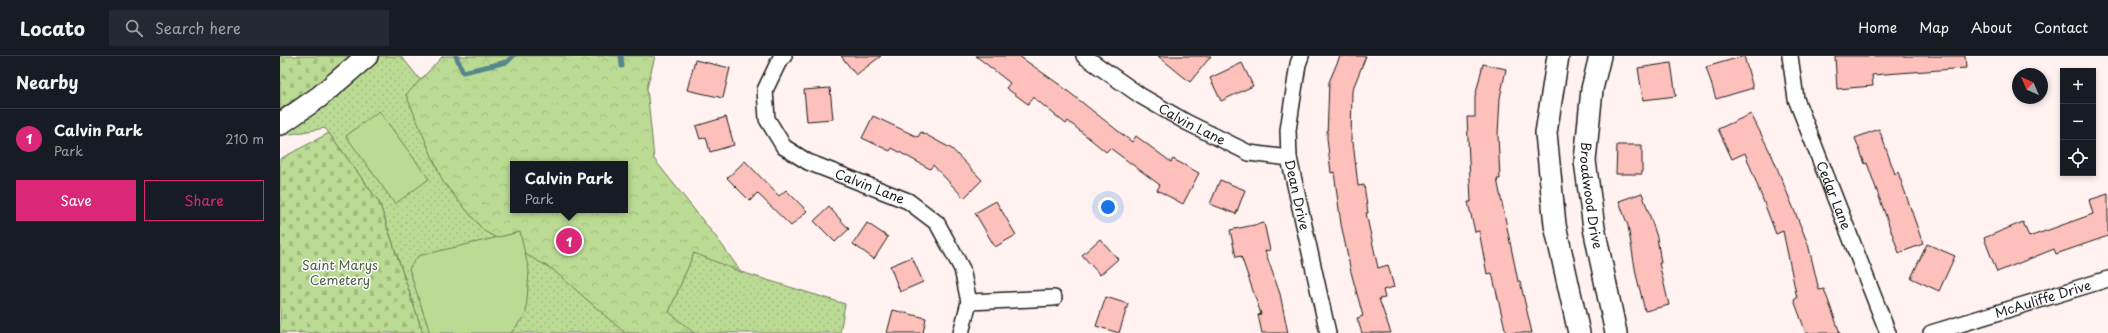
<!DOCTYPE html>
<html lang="en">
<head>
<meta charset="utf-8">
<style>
	body { margin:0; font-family:"Playpen Sans",sans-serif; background:#242831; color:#f1f3f6 }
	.controls { position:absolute; right:12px; top:12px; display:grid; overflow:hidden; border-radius:0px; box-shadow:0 2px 6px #0003 }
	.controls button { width:36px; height:36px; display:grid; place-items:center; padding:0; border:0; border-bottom:1px solid #363941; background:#171b24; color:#f1f3f6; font:20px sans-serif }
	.compass { position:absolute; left:1732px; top:12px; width:36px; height:36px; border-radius:50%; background:#171b24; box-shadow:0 2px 6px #0003; rotate:316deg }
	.you { position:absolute; left:828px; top:151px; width:14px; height:14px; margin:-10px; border:3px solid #fff; border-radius:50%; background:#1a73e8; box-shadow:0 0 0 6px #1a73e833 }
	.badge { display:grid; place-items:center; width:26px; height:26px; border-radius:50%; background:#db2777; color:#fff; font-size:13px; font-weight:700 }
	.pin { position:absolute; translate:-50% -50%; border:2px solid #fff; box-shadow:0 1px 4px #0006 }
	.popup { position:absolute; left:230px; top:105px; width:118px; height:52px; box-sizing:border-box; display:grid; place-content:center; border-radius:0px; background:#171b24; filter:drop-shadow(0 1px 3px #0005); font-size:13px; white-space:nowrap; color:#9ea1a6 }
	.popup b { font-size:15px; color:#f1f3f6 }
	.popup::after { content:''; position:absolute; left:50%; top:100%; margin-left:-8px; border:8px solid transparent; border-top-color:#171b24 }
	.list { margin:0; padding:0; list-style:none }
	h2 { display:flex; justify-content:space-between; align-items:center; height:52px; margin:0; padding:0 16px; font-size:17px }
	h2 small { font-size:13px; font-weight:400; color:#9ea1a6 }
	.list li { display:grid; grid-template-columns:26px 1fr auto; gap:12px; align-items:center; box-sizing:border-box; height:60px; padding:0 16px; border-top:1px solid #363941 }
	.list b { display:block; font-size:15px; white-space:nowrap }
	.list p { margin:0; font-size:13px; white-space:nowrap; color:#9ea1a6 }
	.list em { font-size:13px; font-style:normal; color:#9ea1a6 }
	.actions { display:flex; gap:8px; padding:12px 16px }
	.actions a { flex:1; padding:9px 0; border:1px solid #db2777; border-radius:0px; text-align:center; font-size:14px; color:#db2777 }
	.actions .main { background:#db2777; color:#fff }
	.icon { flex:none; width:22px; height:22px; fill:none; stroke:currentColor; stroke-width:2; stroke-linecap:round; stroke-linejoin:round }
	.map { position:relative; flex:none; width:1828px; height:277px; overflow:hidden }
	header { display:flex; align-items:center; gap:24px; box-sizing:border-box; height:56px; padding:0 20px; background:#171b24; border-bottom:1px solid #363941 }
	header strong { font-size:19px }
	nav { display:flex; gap:22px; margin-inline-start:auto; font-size:14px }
	.search { width:280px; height:36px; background:#242831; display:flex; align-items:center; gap:10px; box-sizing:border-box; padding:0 14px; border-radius:0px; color:#9ea1a6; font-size:15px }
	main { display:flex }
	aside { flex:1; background:#171b24 }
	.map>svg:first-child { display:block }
	.green { fill:url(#green-dots); stroke:#6c7c58 }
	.forest { fill:url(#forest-crowns); stroke:#6c7c58; fill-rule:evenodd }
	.cemetery { fill:url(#cemetery-stones); stroke:#6c7c58 }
	.pitch { fill:#bbdb94; stroke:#6c7c58 }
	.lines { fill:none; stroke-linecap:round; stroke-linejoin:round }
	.stream { stroke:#56868c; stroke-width:5 }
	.building { fill:#fdc0bb; stroke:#1c1c1c }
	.street-casing { stroke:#1c1c1c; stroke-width:18 }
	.secondary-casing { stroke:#1c1c1c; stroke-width:24 }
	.street { stroke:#fff; stroke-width:15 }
	.secondary { stroke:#fff; stroke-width:21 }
	.labels { text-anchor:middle; stroke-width:3; stroke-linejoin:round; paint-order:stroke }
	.street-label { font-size:13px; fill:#1c1c1c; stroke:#fff }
	.park-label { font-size:13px; fill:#545f46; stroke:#fff }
</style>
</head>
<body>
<header>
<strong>Locato</strong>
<div class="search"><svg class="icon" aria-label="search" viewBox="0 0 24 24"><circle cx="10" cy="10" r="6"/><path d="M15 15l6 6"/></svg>Search here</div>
<nav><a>Home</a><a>Map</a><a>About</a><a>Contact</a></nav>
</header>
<main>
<aside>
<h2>Nearby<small></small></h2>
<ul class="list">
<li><span class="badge">1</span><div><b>Calvin Park</b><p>Park</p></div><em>210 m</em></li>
</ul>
<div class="actions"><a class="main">Save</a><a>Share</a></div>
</aside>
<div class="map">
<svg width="1828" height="277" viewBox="0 0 1828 277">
	<defs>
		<pattern id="green-dots" width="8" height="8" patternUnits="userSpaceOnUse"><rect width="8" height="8" fill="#bbdb94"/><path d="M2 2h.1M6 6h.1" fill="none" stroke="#a0bb7f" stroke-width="1.8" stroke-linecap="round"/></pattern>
		<pattern id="forest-crowns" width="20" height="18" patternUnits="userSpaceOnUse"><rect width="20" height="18" fill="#bbdb94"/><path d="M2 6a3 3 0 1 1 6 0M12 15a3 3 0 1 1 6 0" fill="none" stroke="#a0bb7f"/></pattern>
		<pattern id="cemetery-stones" width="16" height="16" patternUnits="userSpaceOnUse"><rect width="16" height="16" fill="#bbdb94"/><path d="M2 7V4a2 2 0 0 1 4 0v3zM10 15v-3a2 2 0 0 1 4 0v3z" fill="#a0bb7f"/></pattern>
	</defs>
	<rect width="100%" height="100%" fill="#fff2f1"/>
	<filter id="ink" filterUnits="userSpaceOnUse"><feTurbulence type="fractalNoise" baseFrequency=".025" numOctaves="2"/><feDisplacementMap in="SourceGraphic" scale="8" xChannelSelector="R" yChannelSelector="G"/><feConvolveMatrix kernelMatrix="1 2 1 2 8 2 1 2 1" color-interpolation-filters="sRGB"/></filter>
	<g filter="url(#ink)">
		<path class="green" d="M87 0H121L233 139V154H345V109L461 216 565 248 560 277H143L99 146 45 72 0 80V68Z"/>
		<path class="forest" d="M163 0H375L367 32 374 103 440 186 461 216 414 197 389 256 414 277H345L272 213 204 175 163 126 126 39ZM233 108H345V154H233Z"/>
		<g class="cemetery">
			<path d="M0 0H87L0 68Z"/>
			<path d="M49 77 99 146 143 277H0V103Z"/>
		</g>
		<g class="pitch">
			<path d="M99 55 149 123 115 148 66 80Z"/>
			<path d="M240 176 249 215 246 258 231 277H150L129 213 138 200Z"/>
		</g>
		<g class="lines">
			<g class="stream">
				<path d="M176 0 183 16 227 6 233 0"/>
				<path d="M341 0 342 10"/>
			</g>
		</g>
		<g class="building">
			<path d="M561 0H601L576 19Z"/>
			<path d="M696 0H739L780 29 852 86 856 80 891 106 893 103 919 117 903 148 877 134 880 129 830 92 826 96 788 65 786 68 753 41 748 48 726 32 730 27Z"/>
			<path d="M878 0H931L910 26Z"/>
			<path d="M1060 0H1086L1072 35 1071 86H1073L1078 130 1084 129 1088 157H1086L1098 212 1108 209 1114 231 1103 234 1105 242 1099 243 1111 277H1082L1077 262 1083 260 1071 216 1061 168 1054 116 1051 117 1047 82 1049 26Z"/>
			<path d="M1464 0 1473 32 1436 43 1426 11Z"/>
			<path d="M1555 0H1685L1686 12 1592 19 1593 30 1557 33Z"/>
			<path d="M415 4 450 12 443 42 407 34Z"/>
			<path d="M962 7 973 30 941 45 930 22Z"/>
			<path d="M1391 7 1396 40 1363 44 1358 12Z"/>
			<path d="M1203 8 1226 13 1220 42 1218 79 1220 123H1217L1238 225H1240L1252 277H1226L1212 217 1207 218 1199 175 1195 176 1188 146H1191L1187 61H1195V41Z"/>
			<path d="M550 32 553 63 527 65 524 34Z"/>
			<path d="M1471 58 1493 102 1528 188 1539 234 1544 233 1560 277H1526L1514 244 1517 242 1503 175 1496 178 1465 97 1452 103 1438 73Z"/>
			<path d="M593 60 638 81 641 76 672 93 702 124 684 142 653 109 650 113 612 92 610 95 582 82Z"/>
			<path d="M446 61 454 89 430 96 426 81 420 83 416 70Z"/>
			<path d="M1599 73 1615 118 1618 116 1643 188 1619 197 1587 107 1585 108 1575 82Z"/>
			<path d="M1337 89H1362V118H1336Z"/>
			<path d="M465 105 499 140 506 134 527 155 511 170 477 137 470 145 447 122Z"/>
			<path d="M940 124 965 134 956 158 930 148Z"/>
			<path d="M1362 137 1377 181 1381 207H1379L1389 249 1365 255 1356 218 1348 170 1339 145Z"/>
			<path d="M1828 138V180L1776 198 1774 193 1717 216 1704 182 1743 166 1749 181 1813 158 1809 144Z"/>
			<path d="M716 145 736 179 715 191 695 157Z"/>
			<path d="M549 151 569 173 555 186 534 165Z"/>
			<path d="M587 167 608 181 594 203 573 188Z"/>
			<path d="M984 167 990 194 985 195 1000 238 1008 277H982L978 259 981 258 961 200 956 201 950 174Z"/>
			<path d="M820 183 838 203 820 219 802 199Z"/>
			<path d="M1647 188 1675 200 1659 235 1631 222Z"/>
			<path d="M632 201 643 226 620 236 610 210Z"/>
			<path d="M826 241 848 248 839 277 816 270Z"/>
			<path d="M613 254 646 262 643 277H607Z"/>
		</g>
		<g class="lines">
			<defs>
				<g id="street">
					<path id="s1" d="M504 0 500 3 485 34 487 63 504 91 528 106 628 145 657 167 682 213 689 246 681 277"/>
					<path id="s2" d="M804 0 861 40 906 66 969 97 1009 102"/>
					<path id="s3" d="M1021 0 1018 8 1008 74 1009 102 1048 277"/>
					<path id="s4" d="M1510 0 1516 43 1608 277"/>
					<path d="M689 246 774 242"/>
					<path id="s5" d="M1651 277 1828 223"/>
				</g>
				<g id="secondary">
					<path d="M1278 0 1266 77 1275 169 1299 277"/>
					<path id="s6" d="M1320 0 1312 33 1305 105 1314 172 1336 277"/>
					<path d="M0 68 39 41 87 0"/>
				</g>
			</defs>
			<use href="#street" class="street-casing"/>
			<use href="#secondary" class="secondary-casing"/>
			<use href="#street" class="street"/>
			<use href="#secondary" class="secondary"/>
		</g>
	</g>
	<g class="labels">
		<g class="street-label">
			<text dy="5" stroke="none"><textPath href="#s2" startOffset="128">Calvin Lane</textPath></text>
			<text dy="5" stroke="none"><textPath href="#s1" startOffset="196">Calvin Lane</textPath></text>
			<text dy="5" stroke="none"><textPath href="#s3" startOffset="141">Dean Drive</textPath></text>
			<text dy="5" stroke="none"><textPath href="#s6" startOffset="141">Broadwood Drive</textPath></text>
			<text dy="5" stroke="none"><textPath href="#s4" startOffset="147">Cedar Lane</textPath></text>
			<text dy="5" stroke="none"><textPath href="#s5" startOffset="117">McAuliffe Drive</textPath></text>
		</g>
		<g class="park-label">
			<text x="60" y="214">Saint Marys<tspan x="60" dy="15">Cemetery</tspan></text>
		</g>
	</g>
</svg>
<div class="controls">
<button>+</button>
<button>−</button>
<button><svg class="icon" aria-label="locate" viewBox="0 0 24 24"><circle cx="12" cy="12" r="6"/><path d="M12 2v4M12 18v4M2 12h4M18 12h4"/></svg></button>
</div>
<svg class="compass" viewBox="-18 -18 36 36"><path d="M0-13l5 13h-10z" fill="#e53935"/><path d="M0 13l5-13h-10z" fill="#9ea1a6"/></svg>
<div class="you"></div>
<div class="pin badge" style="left:289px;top:185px">1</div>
<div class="popup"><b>Calvin Park</b>Park</div>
</div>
</main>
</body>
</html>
